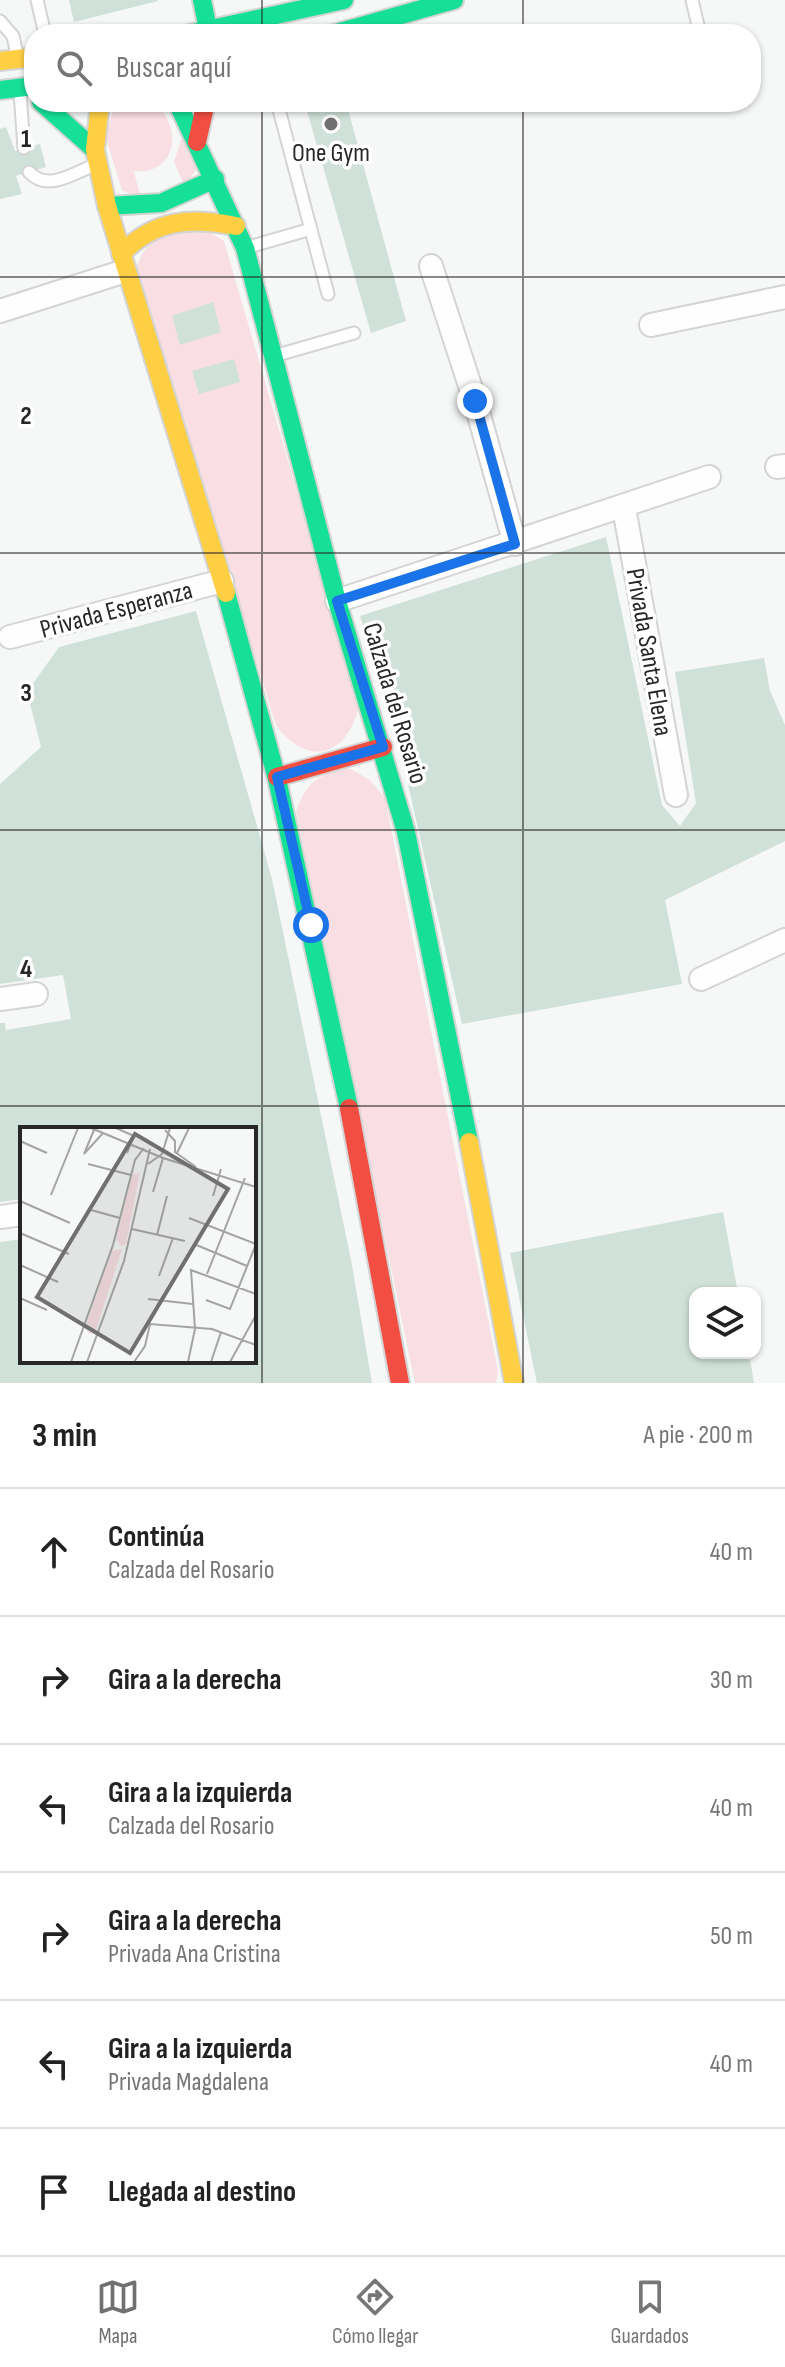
<!DOCTYPE html>
<html lang="es">
<head>
<meta charset="utf-8">
<style>
	body { margin:0; font-family:"Sofia Sans Condensed",sans-serif; background:#f2f2f2; color:#222 }
	.controls { position:absolute; right:24px; bottom:24px; display:grid; overflow:hidden; border-radius:16px; box-shadow:0 2px 6px #0004 }
	.controls button { width:72px; height:72px; display:grid; place-items:center; padding:0; border:0; border-bottom:2px solid #e0e0e0; background:#fff; color:#222; font:40px sans-serif }
	.stop { position:absolute; width:24px; height:24px; margin:-18px; border:6px solid #1a73e8; border-radius:50%; background:#fff }
	.stop.end { background:#1a73e8; border-color:#fff; box-shadow:0 2px 8px #0008 }
	.list { margin:0; padding:0; list-style:none }
	h2 { display:flex; justify-content:space-between; align-items:center; height:104px; margin:0; padding:0 32px; font-size:34px }
	h2 small { font-size:26px; font-weight:400; color:#767676 }
	.list li { display:grid; grid-template-columns:52px 1fr auto; gap:24px; align-items:center; box-sizing:border-box; height:128px; padding:0 32px; border-top:2px solid #e0e0e0 }
	.list b { display:block; font-size:30px; white-space:nowrap }
	.list p { margin:0; font-size:26px; white-space:nowrap; color:#767676 }
	.list em { font-size:26px; font-style:normal; color:#767676 }
	.icon { flex:none; width:44px; height:44px; fill:none; stroke:currentColor; stroke-width:2; stroke-linecap:round; stroke-linejoin:round }
	.map { position:relative; flex:none; width:785px; height:1383px; overflow:hidden }
	.search { position:absolute; background:#fff; box-shadow:0 2px 6px #0004; left:24px; right:24px; top:24px; height:88px; display:flex; align-items:center; gap:20px; box-sizing:border-box; padding:0 28px; border-radius:32px; color:#767676; font-size:30px }
	.sheet { height:872px; background:#fff }
	nav { display:flex; justify-content:space-around; align-items:center; box-sizing:border-box; height:112px; border-top:2px solid #e0e0e0; background:#fff; font-size:22px; color:#767676 }
	nav a { display:grid; justify-items:center; gap:4px }
	nav .on { color:#6f706f }
	.map>svg:first-child { display:block }
	.green { fill:#f9dee3 }
	.building { fill:#cfe1d8 }
	.lines { fill:none; stroke-linecap:round; stroke-linejoin:round }
	.lane-casing { stroke:#d3d4d3; stroke-width:15 }
	.street-casing { stroke:#d3d4d3; stroke-width:26 }
	.fast-casing { stroke:#d3d4d3; stroke-width:22 }
	.slow-casing { stroke:#d3d4d3; stroke-width:22 }
	.jam-casing { stroke:#d3d4d3; stroke-width:22 }
	.path { stroke:#d7d8d7; stroke-width:4; stroke-dasharray:4 4; stroke-linecap:butt }
	.lane { stroke:#fefefe; stroke-width:11 }
	.street { stroke:#fefefe; stroke-width:22 }
	.fast { stroke:#16e098; stroke-width:18 }
	.slow { stroke:#ffcf43; stroke-width:18 }
	.jam { stroke:#f24e42; stroke-width:18 }
	.route { stroke:#1a73e8; stroke-width:10 }
	.grid { fill:none; stroke:#262726; stroke-width:2; stroke-opacity:0.55 }
	.poi-dot { fill:#6f706f; stroke:#fff; stroke-width:3 }
	.labels { text-anchor:middle; stroke-width:7; stroke-linejoin:round; paint-order:stroke }
	.poi-label { font-size:26px; fill:#262726; stroke:#fff }
	.street-label { font-size:26px; fill:#262726; stroke:#fff }
	.inset-road { fill:none; stroke:#a3a4a3; stroke-width:2 }
	.view { fill:#6f706f; fill-opacity:0.15; stroke:#6f706f; stroke-width:4 }
	.inset-edge { fill:none; stroke:#262726; stroke-width:4 }
	.grid-label { font-size:26px; text-anchor:middle; font-weight:bold; fill:#262726; stroke:#fff; stroke-width:7; stroke-linejoin:round; paint-order:stroke }
</style>
</head>
<body>
<div class="map">
<svg width="785" height="1383" viewBox="0 0 785 1383">
	<rect width="100%" height="100%" fill="#f6f8f7"/>
	<g class="green">
		<path d="M116 102H154C186 130 175 180 128 170L134 172 141 199 122 190 105 135Z"/>
		<path d="M183 134 198 168 184 185 174 162Z"/>
		<path d="M205 229 224 241 359 705C348 756 308 769 276 725L136 268C151 229 168 234 205 229Z"/>
		<path d="M349 768 370 780 385 798 498 1370 496 1383H415L296 812C307 780 317 776 349 768Z"/>
	</g>
	<g class="building">
		<path d="M69 0H157L158 1 74 22Z"/>
		<path d="M312 102H346L406 321 371 333 305 104Z"/>
		<path d="M6 127 15 151 40 144 46 167 16 176 22 194 0 199V129Z"/>
		<path d="M213 302 221 332 180 345 172 316Z"/>
		<path d="M234 359 240 382 199 394 192 371Z"/>
		<path d="M606 537 662 805 680 826 696 803 675 672 764 658 770 691 785 725V841L665 900 682 984 462 1024 392 713 360 616Z"/>
		<path d="M196 611 272 879 351 1260 372 1383H0V1242L22 1239V1361H254V1129H22V1199L0 1202V1023H5L6 1030 71 1019 63 975 0 984V784L41 747 27 692 59 647Z"/>
		<path d="M723 1212 738 1293H695V1353H749L754 1383H537L510 1253Z"/>
	</g>
	<g class="lines">
		<defs>
			<g id="lane">
				<path d="M37 0 45 34"/>
				<path d="M692 0 700 34"/>
				<path d="M0 21 13 36 17 55"/>
				<path d="M20 92 24 148"/>
				<path d="M277 102 328 294"/>
				<path d="M29 172C48 193 75 172 97 164"/>
				<path d="M249 247 311 229"/>
				<path d="M274 356 354 333"/>
			</g>
			<g id="street">
				<path d="M431 266 475 401 515 544"/>
				<path d="M0 311 125 271"/>
				<path d="M651 325 785 297"/>
				<path d="M777 467 785 466"/>
				<path d="M624 508 676 795"/>
				<path d="M337 601 709 477"/>
				<path d="M10 637 222 581"/>
				<path d="M701 979 785 940"/>
				<path d="M0 999 36 994"/>
				<path d="M0 1217 22 1214"/>
			</g>
			<g id="fast">
				<path d="M202 0 209 34"/>
				<path d="M189 34 344 0"/>
				<path d="M333 34 454 0"/>
				<path d="M0 90 34 86"/>
				<path d="M41 102 95 150"/>
				<path d="M177 102 245 248 337 601 406 832 469 1142"/>
				<path d="M107 206 161 203 215 179"/>
				<path d="M226 593 277 779 349 1108"/>
			</g>
			<g id="slow">
				<path d="M0 61 34 57"/>
				<path d="M100 102 95 150 107 206 226 593"/>
				<path d="M121 254C155 219 190 217 236 226"/>
				<path d="M469 1142 514 1383"/>
			</g>
			<g id="jam">
				<path d="M197 142 206 102"/>
				<path d="M277 777 383 747"/>
				<path d="M349 1108 400 1383"/>
			</g>
		</defs>
		<use href="#lane" class="lane-casing"/>
		<use href="#street" class="street-casing"/>
		<use href="#fast" class="fast-casing"/>
		<use href="#slow" class="slow-casing"/>
		<use href="#jam" class="jam-casing"/>
		<path class="path" d="M125 104 144 102"/>
		<use href="#lane" class="lane"/>
		<use href="#street" class="street"/>
		<use href="#fast" class="fast"/>
		<use href="#slow" class="slow"/>
		<use href="#jam" class="jam"/>
	</g>
	<g class="lines">
		<path class="route" d="M311 925 277 777 383 747 337 601 515 544 475 401"/>
	</g>
	<path class="grid" d="M262 0V34M523 0V34M262 102V1383M523 102V1383M0 277H785M0 553H785M0 830H785M0 1106H785"/>
	<circle class="poi-dot" cx="331" cy="124" r="8"/>
	<g class="labels">
		<g class="poi-label">
			<text x="331" y="161">One Gym</text>
		</g>
		<g class="street-label">
			<text transform="translate(116 609) rotate(-15)" y="9">Privada Esperanza</text>
			<text transform="translate(650 652) rotate(80)" y="9">Privada Santa Elena</text>
			<text transform="translate(396 703) rotate(73)" y="9">Calzada del Rosario</text>
		</g>
	</g>
	<g transform="translate(20 1127)">
		<rect width="236" height="236" fill="#f6f8f7"/>
		<path d="M120 46 106 117 101 119 96 112 112 48ZM102 122 75 206 70 207 65 201 92 124Z" fill="#f9dee3"/>
		<path class="inset-road" d="M71 1 143 31 236 60M96 1 114 9 107 26M74 3 64 27 83 6M145 3 155 14V25L176 40M0 14 27 26M157 26 169 1M68 37 111 48M128 37 142 27 150 1M133 65 143 31M31 68 58 1M193 69 201 42M0 74 50 96M71 83 100 91M169 91 236 117M112 102 165 114M0 106 49 127M137 108 147 69M174 117 227 139M0 138 38 155M187 147 225 51M139 149 153 111M0 171 27 183M128 172 173 177M186 173 210 182 236 117M51 235 93 118 115 33 124 21M67 235 104 134 130 22M114 235 125 219 130 197 192 202 236 218M168 235 175 202 171 143 236 167M191 235 201 205M210 235 236 188"/>
		<path class="view" d="M115 7 208 62 110 226 17 170Z"/>
		<rect width="236" height="236" class="inset-edge"/>
	</g>
	<g class="grid-label">
		<text x="26" y="147">1</text>
		<text x="26" y="424">2</text>
		<text x="26" y="701">3</text>
		<text x="26" y="977">4</text>
	</g>
</svg>
<div class="controls">
<button><svg class="icon" aria-label="layers" viewBox="0 0 24 24"><path d="M12 4l9 5-9 5-9-5zM3 14l9 5 9-5"/></svg></button>
</div>
<div class="stop" style="left:311px;top:925px"></div>
<div class="stop end" style="left:475px;top:401px"></div>
<div class="search"><svg class="icon" aria-label="search" viewBox="0 0 24 24"><circle cx="10" cy="10" r="6"/><path d="M15 15l6 6"/></svg>Buscar aquí</div>
</div>
<section class="sheet">
<h2>3 min<small>A pie · 200 m</small></h2>
<ul class="list">
<li><svg class="icon" aria-label="ahead" viewBox="0 0 24 24"><path d="M12 20V5M6 11l6-6 6 6"/></svg><div><b>Continúa</b><p>Calzada del Rosario</p></div><em>40 m</em></li>
<li><svg class="icon" aria-label="right" viewBox="0 0 24 24"><path d="M7 20v-9h11M14 6l5 5-5 5"/></svg><div><b>Gira a la derecha</b></div><em>30 m</em></li>
<li><svg class="icon" aria-label="left" viewBox="0 0 24 24"><path d="M17 20v-9H6M10 6l-5 5 5 5"/></svg><div><b>Gira a la izquierda</b><p>Calzada del Rosario</p></div><em>40 m</em></li>
<li><svg class="icon" aria-label="right" viewBox="0 0 24 24"><path d="M7 20v-9h11M14 6l5 5-5 5"/></svg><div><b>Gira a la derecha</b><p>Privada Ana Cristina</p></div><em>50 m</em></li>
<li><svg class="icon" aria-label="left" viewBox="0 0 24 24"><path d="M17 20v-9H6M10 6l-5 5 5 5"/></svg><div><b>Gira a la izquierda</b><p>Privada Magdalena</p></div><em>40 m</em></li>
<li><svg class="icon" aria-label="arrive" viewBox="0 0 24 24"><path d="M6 21V4h12l-3 4 3 4H6"/></svg><div><b>Llegada al destino</b></div></li>
</ul>
</section>
<nav>
<a class="on"><svg class="icon" aria-label="map" viewBox="0 0 24 24"><path d="M3 6l6-2 6 2 6-2v14l-6 2-6-2-6 2zM9 4v14M15 6v14"/></svg>Mapa</a>
<a><svg class="icon" aria-label="directions" viewBox="0 0 24 24"><path d="M12 3l9 9-9 9-9-9zM9 14v-3h6M13 9l2 2-2 2"/></svg>Cómo llegar</a>
<a><svg class="icon" aria-label="saved" viewBox="0 0 24 24"><path d="M7 4h10v16l-5-4-5 4z"/></svg>Guardados</a>
</nav>
</body>
</html>
